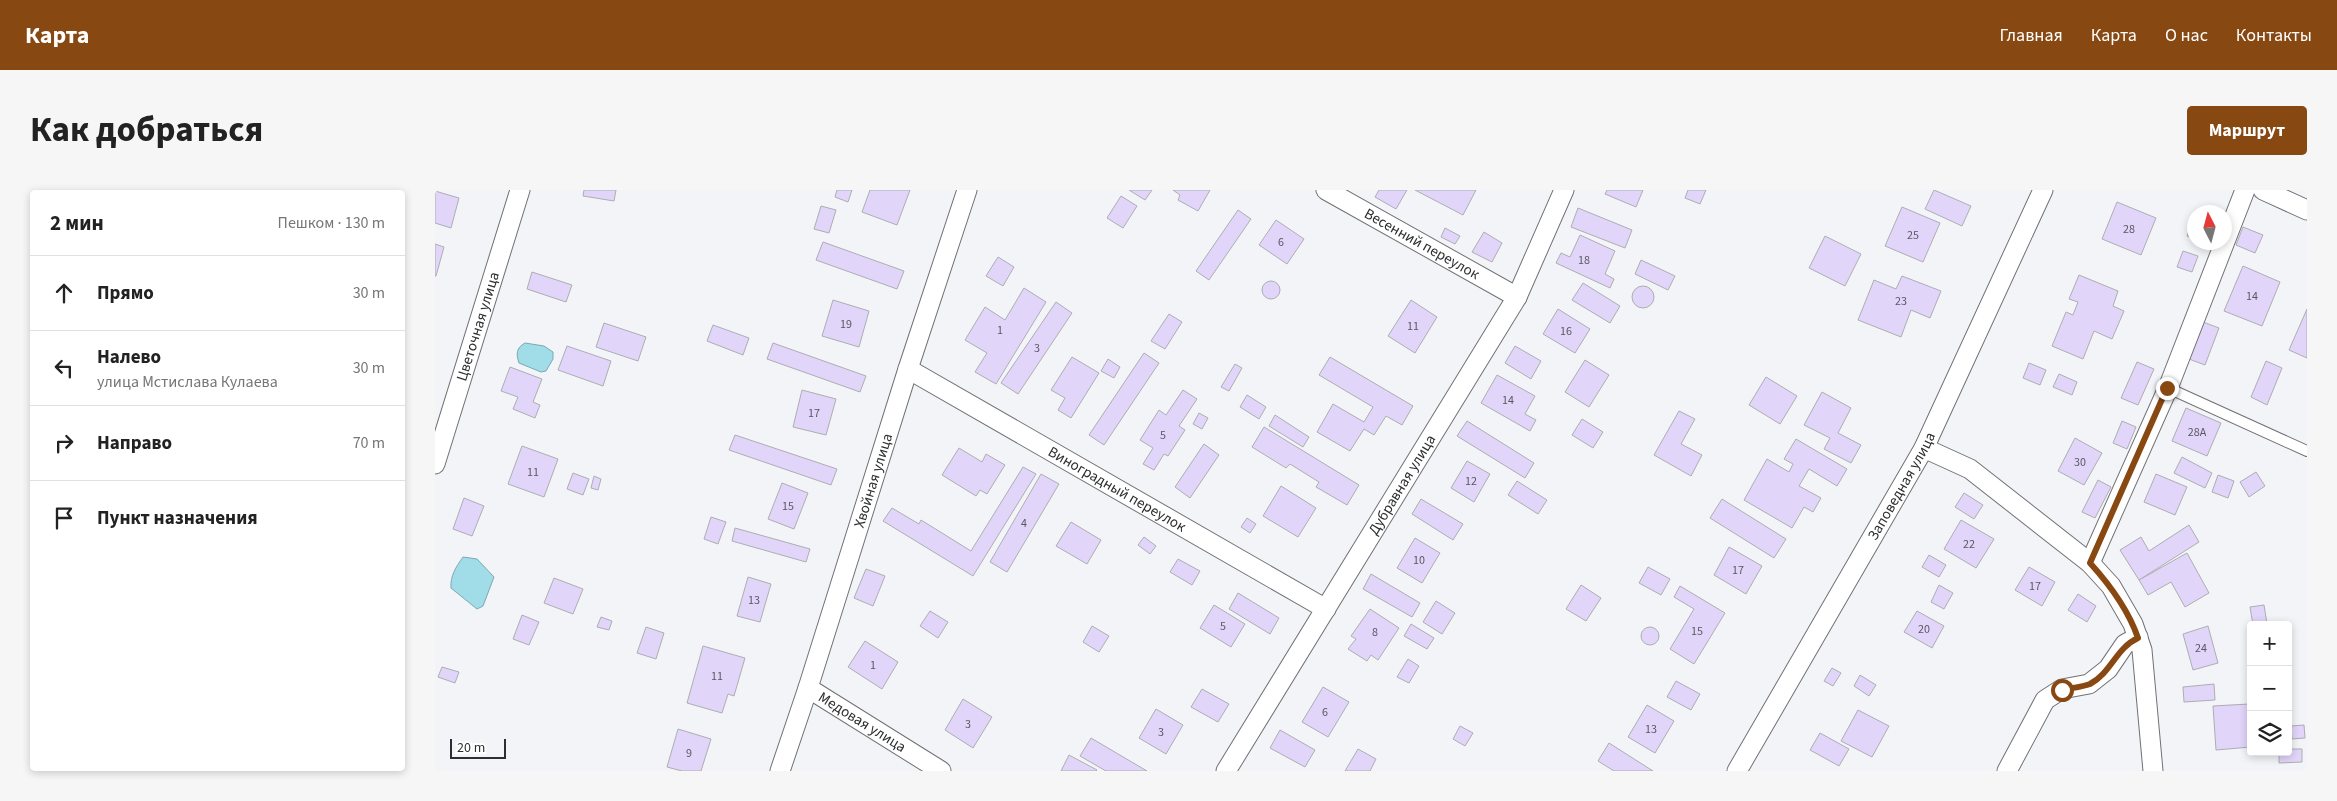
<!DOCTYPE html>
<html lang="ru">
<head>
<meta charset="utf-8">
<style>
	body { margin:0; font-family:"Source Sans 3",sans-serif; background:#f6f6f6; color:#222 }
	.controls { position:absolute; right:15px; bottom:15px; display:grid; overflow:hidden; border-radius:5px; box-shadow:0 2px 8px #0003 }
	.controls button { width:45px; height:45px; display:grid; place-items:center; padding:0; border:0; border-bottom:1px solid #e0e0e0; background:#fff; color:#222; font:25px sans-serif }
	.compass { position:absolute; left:1752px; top:15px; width:45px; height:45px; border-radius:50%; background:#fff; box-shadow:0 2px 8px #0003; rotate:354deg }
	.scale { position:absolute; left:15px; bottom:12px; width:56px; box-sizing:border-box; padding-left:5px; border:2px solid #2d2e2f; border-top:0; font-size:14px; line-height:18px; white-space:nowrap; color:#2d2e2f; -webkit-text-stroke:4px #fff; paint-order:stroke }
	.stop { position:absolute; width:15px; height:15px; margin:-11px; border:4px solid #884811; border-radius:50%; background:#fff }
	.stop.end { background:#884811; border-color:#fff; box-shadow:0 1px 5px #0008 }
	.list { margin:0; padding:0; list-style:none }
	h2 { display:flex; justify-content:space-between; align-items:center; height:65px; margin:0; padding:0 20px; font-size:21px }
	h2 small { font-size:16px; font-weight:400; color:#767676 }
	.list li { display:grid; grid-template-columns:32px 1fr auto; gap:15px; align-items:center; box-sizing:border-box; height:75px; padding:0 20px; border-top:1px solid #e0e0e0 }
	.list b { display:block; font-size:19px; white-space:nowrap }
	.list p { margin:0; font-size:16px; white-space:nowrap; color:#767676 }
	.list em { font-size:16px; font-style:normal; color:#767676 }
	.icon { flex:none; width:28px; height:28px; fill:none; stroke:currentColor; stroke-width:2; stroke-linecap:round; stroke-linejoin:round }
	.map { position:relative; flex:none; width:1872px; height:581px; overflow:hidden; border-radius:5px }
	header { display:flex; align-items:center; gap:30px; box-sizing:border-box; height:70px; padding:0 25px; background:#884811; color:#fff }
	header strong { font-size:24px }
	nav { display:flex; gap:28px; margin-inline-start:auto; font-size:18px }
	.intro { display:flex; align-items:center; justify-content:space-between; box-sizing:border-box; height:120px; padding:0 30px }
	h1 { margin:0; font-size:35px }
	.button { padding:12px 22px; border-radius:5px; background:#884811; color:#fff; font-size:18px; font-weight:700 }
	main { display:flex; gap:30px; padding:0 30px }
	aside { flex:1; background:#fff; border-radius:5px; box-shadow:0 2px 8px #0003 }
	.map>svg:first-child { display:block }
	.water { fill:#a1dce9; stroke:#7ea8b1 }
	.building { fill:#e1d5fa; stroke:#aeadb1 }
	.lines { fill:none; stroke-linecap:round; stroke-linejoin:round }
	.lane-casing { stroke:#717276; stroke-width:12 }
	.street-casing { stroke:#717276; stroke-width:21 }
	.lane { stroke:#fff; stroke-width:10 }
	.street { stroke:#fff; stroke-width:19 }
	.route { stroke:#884811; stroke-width:6 }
	.labels { text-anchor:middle; stroke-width:4; stroke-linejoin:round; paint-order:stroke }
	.number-label { font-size:12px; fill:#5a5862 }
	.street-label { font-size:15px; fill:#2d2e2f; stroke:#fff }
</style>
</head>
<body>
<header>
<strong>Карта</strong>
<nav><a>Главная</a><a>Карта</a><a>О нас</a><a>Контакты</a></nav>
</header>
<div class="intro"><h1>Как добраться</h1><a class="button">Маршрут</a></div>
<main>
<aside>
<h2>2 мин<small>Пешком · 130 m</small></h2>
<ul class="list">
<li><svg class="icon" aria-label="ahead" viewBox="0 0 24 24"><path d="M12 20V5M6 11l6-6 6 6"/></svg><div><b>Прямо</b></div><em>30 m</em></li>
<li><svg class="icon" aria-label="left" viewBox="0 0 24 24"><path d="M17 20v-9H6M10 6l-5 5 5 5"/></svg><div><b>Налево</b><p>улица Мстислава Кулаева</p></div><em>30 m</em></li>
<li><svg class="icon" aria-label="right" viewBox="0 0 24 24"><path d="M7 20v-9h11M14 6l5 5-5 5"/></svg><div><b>Направо</b></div><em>70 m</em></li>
<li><svg class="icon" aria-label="arrive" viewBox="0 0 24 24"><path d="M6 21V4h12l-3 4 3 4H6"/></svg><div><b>Пункт назначения</b></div></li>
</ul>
</aside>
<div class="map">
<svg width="1872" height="581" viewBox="0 0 1872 581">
	<rect width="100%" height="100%" fill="#f2f4f8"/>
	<g class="water">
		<path d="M90 153 109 156 118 162V169L111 181 106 182 84 173C81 164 81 158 90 153Z"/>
		<path d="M28 367 42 369 59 387 48 416 42 419 16 398C15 386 21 377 28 367Z"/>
	</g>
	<g class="building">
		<path d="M149 0H181L179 11 148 6Z"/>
		<path d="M402 0H417L413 12 400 7Z"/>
		<path d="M435 0H475L462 35 427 22Z"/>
		<path d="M694 0H717L710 10Z"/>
		<path d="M738 0H775L763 21 743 10 745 5Z"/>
		<path d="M944 0H972L961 19 940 7Z"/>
		<path d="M980 0H1041L1028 25Z"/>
		<path d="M1172 0H1208L1201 17 1170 4Z"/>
		<path d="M1253 0H1271L1265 14 1250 8Z"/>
		<path d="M1499 0 1536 16 1527 36 1490 19Z"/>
		<path d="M0 1 24 8 16 38 0 33Z"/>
		<path d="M686 6 702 16 688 38 672 28Z"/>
		<path d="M1682 12 1721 28 1706 65 1667 49Z"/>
		<path d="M386 16 401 20 394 43 379 39Z"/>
		<path d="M1467 17 1505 33 1488 72 1450 56Z"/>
		<path d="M1143 18 1197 40 1190 58 1136 37Z"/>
		<path d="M803 20 816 29 774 90 761 81Z"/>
		<path d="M1759 28H1760V49L1752 46Z"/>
		<path d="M841 30 869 49 852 74 824 55Z"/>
		<path d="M1808 37 1828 45 1820 63 1801 55Z"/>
		<path d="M1010 38 1025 46 1020 54 1006 47Z"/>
		<path d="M1049 42 1067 53 1057 72 1037 62Z"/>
		<path d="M1145 45 1180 61 1170 84 1179 89 1175 98 1121 73 1126 63 1135 67Z"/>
		<path d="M1390 46 1426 64 1410 96 1374 78Z"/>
		<path d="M388 52 469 81 462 99 381 70Z"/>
		<path d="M0 54 9 57 1 86H0Z"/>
		<path d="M1748 61 1763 66 1757 82 1742 77Z"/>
		<path d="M563 67 579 77 568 96 551 86Z"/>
		<path d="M1206 70 1240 86 1233 100 1200 84Z"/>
		<path d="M1808 76 1845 92 1827 136 1789 121Z"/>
		<path d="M97 82 137 95 131 112 92 99Z"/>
		<path d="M1644 85 1683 101 1678 116 1689 121 1677 149 1659 141 1648 169 1617 156 1631 122 1638 125 1643 112 1634 109Z"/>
		<path d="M1467 86 1506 101 1495 128 1476 120 1466 147 1423 130 1439 90 1461 99Z"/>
		<circle cx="836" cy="100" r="9"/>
		<path d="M1148 93 1185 116 1175 133 1137 110Z"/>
		<circle cx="1208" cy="107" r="11"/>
		<path d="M589 98 611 112 561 194 540 182 552 163 530 150 550 117 570 130Z"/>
		<path d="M398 110 434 121 424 157 387 146Z"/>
		<path d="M976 110 1002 127 980 163 953 146Z"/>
		<path d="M621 112 637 123 583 204 566 193Z"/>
		<path d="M1123 119 1155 139 1140 163 1108 144Z"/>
		<path d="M1872 119V168L1854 160Z"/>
		<path d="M734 124 747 132 730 159 716 151Z"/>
		<path d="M1768 132 1784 138 1770 175 1754 169Z"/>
		<path d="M169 133 211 147 203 171 161 157Z"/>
		<path d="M278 135 314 148 308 165 272 151Z"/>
		<path d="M338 153 431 186 425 202 332 169Z"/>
		<path d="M132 156 176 171 168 196 123 180Z"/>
		<path d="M1080 156 1106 171 1096 189 1070 173Z"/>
		<path d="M709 163 724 173 669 255 654 245Z"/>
		<path d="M637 167 664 183 636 228 623 220 630 208 616 200Z"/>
		<path d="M895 167 978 216 967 235 951 226 939 245 929 239 915 261 882 242 898 214 929 232 938 217 884 185Z"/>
		<path d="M673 169 685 177 679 188 666 181Z"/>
		<path d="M1150 170 1174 185 1154 217 1130 202Z"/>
		<path d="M1831 171 1847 178 1832 215 1816 207Z"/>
		<path d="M1702 172 1719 179 1703 215 1686 208Z"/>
		<path d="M1594 173 1611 180 1605 195 1588 188Z"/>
		<path d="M800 174 807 178 794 201 786 197Z"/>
		<path d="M75 177 107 189 98 212 105 215 100 228 78 219 83 207 66 201Z"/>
		<path d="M1624 184 1642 192 1637 205 1618 197Z"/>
		<path d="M1062 185 1100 206 1090 224 1101 230 1095 241 1046 213Z"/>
		<path d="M1331 187 1362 206 1345 234 1314 215Z"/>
		<path d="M367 200 401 209 391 245 358 237Z"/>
		<path d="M748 200 762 209 744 236 750 240 733 266 729 264 719 280 708 274 718 258 705 250 724 220 731 225Z"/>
		<path d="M1387 202 1416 218 1403 243 1426 255 1416 273 1389 259 1395 248 1369 235Z"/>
		<path d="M812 205 831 217 824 229 805 217Z"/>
		<path d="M1751 218 1786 233 1772 266 1737 251Z"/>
		<path d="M1244 221 1260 229 1246 254 1267 265 1256 286 1219 265Z"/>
		<path d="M764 223 773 228 767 239 758 234Z"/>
		<path d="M840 225 874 247 868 257 834 236Z"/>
		<path d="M1147 229 1168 242 1158 258 1137 245Z"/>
		<path d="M1032 231 1099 273 1090 288 1022 246Z"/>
		<path d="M1687 231 1701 237 1692 259 1678 253Z"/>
		<path d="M829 237 924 295 912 315 881 297 884 292 855 274 851 278 817 257Z"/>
		<path d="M300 245 402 279 396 295 294 260Z"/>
		<path d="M1640 248 1667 263 1649 295 1623 281Z"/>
		<path d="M1361 249 1412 279 1402 296 1374 279 1364 296 1386 308 1378 322 1369 317 1357 338 1309 310 1332 269 1354 282 1358 274 1349 269Z"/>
		<path d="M769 254 784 265 755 308 740 297Z"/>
		<path d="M87 256 123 269 109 307 73 294Z"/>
		<path d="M524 258 547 272 551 264 570 275 552 304 545 300 541 306 507 285Z"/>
		<path d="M1747 267 1777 283 1770 298 1739 283Z"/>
		<path d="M1032 271 1055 284 1039 312 1016 298Z"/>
		<path d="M588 277 601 284 538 386 448 331 457 318 484 334 486 330 536 361Z"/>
		<path d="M1821 282 1830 296 1814 307 1805 292Z"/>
		<path d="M138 283 154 289 148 305 132 299Z"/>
		<path d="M606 284 624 294 572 382 555 372Z"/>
		<path d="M1721 284 1752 297 1740 325 1709 312Z"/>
		<path d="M1783 285 1799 291 1793 308 1777 302Z"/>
		<path d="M159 286 166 289 163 300 156 298Z"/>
		<path d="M1663 290 1676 297 1660 328 1647 322Z"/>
		<path d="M1082 291 1112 310 1103 324 1073 305Z"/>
		<path d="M347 293 373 303 359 339 333 329Z"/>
		<path d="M846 296 881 318 863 347 828 326Z"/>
		<path d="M1529 303 1548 315 1539 329 1520 317Z"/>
		<path d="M29 308 49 316 37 346 18 339Z"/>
		<path d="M986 309 1028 334 1018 350 977 324Z"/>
		<path d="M1287 309 1351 349 1339 368 1275 328Z"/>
		<path d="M276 327 291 332 283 354 269 349Z"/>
		<path d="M812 328 821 334 815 343 806 337Z"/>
		<path d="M1526 330 1559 349 1541 378 1509 359Z"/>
		<path d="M636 332 666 350 652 374 621 356Z"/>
		<path d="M1754 335 1764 352 1704 390 1685 360 1706 347 1714 361Z"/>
		<path d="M300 338 375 359 371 372 297 351Z"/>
		<path d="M709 347 721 356 715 364 703 355Z"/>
		<path d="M980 348 1005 363 987 393 962 378Z"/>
		<path d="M1294 357 1327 376 1311 404 1279 385Z"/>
		<path d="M1752 363 1774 403 1750 417 1736 392 1713 405 1704 390Z"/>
		<path d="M1494 365 1511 375 1504 387 1487 377Z"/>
		<path d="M743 369 765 381 757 395 735 382Z"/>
		<path d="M1213 377 1235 389 1226 405 1204 393Z"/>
		<path d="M1594 377 1620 392 1607 416 1580 400Z"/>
		<path d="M431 379 450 386 438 416 419 408Z"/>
		<path d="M936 384 985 413 977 427 928 399Z"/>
		<path d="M313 387 336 394 325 432 302 426Z"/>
		<path d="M119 388 148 399 138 424 109 413Z"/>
		<path d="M1146 395 1166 408 1151 431 1131 419Z"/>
		<path d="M1504 395 1518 403 1509 419 1496 412Z"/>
		<path d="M1245 396 1290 423 1259 474 1235 459 1259 419 1239 407Z"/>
		<path d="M803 403 844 428 835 444 794 419Z"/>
		<path d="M1643 404 1661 416 1652 432 1633 420Z"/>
		<path d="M1001 411 1020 423 1007 444 988 432Z"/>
		<path d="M779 415 810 434 796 457 765 438Z"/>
		<path d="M1829 415 1832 434 1818 435 1815 417Z"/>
		<path d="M935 419 964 438 943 470 936 465 932 471 913 459 921 449 916 446Z"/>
		<path d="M495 421 513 432 503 448 485 436Z"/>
		<path d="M1482 421 1509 436 1497 458 1469 442Z"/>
		<path d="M87 425 104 432 94 455 78 449Z"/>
		<path d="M166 427 177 431 174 440 162 437Z"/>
		<path d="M976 434 999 448 992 459 969 446Z"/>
		<path d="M657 436 674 446 664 462 648 452Z"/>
		<path d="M1773 436 1783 473 1758 480 1748 444Z"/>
		<circle cx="1215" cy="446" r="9"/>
		<path d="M211 437 229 443 221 469 202 463Z"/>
		<path d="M430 451 463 472 447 499 413 477Z"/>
		<path d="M268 456 310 468 299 506 293 504 287 523 252 513Z"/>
		<path d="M973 469 984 476 974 493 962 487Z"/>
		<path d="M7 477 24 482 20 493 3 487Z"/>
		<path d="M1397 478 1406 483 1398 496 1389 491Z"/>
		<path d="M1425 485 1441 495 1434 506 1419 496Z"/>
		<path d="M1241 491 1265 504 1256 520 1232 507Z"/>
		<path d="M1779 494 1780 510 1749 512 1748 497Z"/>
		<path d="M888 497 914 512 893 547 867 532Z"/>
		<path d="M767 499 794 514 783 532 756 517Z"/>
		<path d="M528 509 557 527 538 558 510 540Z"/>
		<path d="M1814 514 1816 557 1781 560 1778 516Z"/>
		<path d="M1212 515 1239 531 1220 563 1193 547Z"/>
		<path d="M721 519 748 535 731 564 704 548Z"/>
		<path d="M1423 520 1454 536 1437 567 1406 551Z"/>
		<path d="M1869 535 1870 548 1857 549 1856 536Z"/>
		<path d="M1025 536 1038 543 1030 556 1018 549Z"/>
		<path d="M243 539 276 549 266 581H247L232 577Z"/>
		<path d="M845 540 880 560 870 577 835 558Z"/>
		<path d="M1385 543 1414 559 1404 576 1375 560Z"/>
		<path d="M656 548 712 581H671L645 566Z"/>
		<path d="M1174 553 1218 581H1179L1163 571Z"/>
		<path d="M923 559 941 569 935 581H910Z"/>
		<path d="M1853 559H1867V572L1844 573V562H1853Z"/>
		<path d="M634 565 662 580 661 581H626Z"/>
	</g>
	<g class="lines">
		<defs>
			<path id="lane" d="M1733 198 1872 261"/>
			<g id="street">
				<path id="s1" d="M891 0 1082 107"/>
				<path d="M1828 0 1872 20"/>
				<path id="s2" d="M473 179 891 419"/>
				<path d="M1489 258 1535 279 1655 373 1676 396 1698 434 1707 460 1718 581"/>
				<path id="s3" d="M0 274 85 0"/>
				<path d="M1655 373 1733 198 1810 0"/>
				<path id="s4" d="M373 498 506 581"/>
				<path id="s5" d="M345 581 373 498 473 179 532 0"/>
				<path id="s6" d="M791 581 1082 107 1129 0"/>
				<path id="s7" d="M1302 581 1489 258 1608 0"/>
				<path d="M1572 581 1610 510 1627 499 1654 494 1673 479 1690 454 1703 447"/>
			</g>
		</defs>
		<use href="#lane" class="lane-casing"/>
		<use href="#street" class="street-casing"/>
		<use href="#lane" class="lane"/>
		<use href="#street" class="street"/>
	</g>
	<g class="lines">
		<path class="route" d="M1627 500C1636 498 1647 497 1655 494 1676 483 1681 458 1703 448 1693 419 1675 395 1655 373L1732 198"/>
	</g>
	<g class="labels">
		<g class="number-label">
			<text x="1694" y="43">28</text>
			<text x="1478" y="49">25</text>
			<text x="846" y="56">6</text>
			<text x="1149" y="74">18</text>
			<text x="1817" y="110">14</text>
			<text x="1466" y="115">23</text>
			<text x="411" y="138">19</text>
			<text x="978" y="140">11</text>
			<text x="565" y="144">1</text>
			<text x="1131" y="145">16</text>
			<text x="602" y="162">3</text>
			<text x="1073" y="214">14</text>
			<text x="379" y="227">17</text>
			<text x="1762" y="246">28А</text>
			<text x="728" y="249">5</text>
			<text x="1645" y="276">30</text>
			<text x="98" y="286">11</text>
			<text x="1036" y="295">12</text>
			<text x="353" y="320">15</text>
			<text x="589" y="337">4</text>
			<text x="1534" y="358">22</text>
			<text x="984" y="374">10</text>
			<text x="1303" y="384">17</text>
			<text x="1600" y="400">17</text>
			<text x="319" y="414">13</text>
			<text x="788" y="440">5</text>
			<text x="1489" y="443">20</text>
			<text x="1262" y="445">15</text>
			<text x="940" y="446">8</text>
			<text x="1766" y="462">24</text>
			<text x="438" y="479">1</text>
			<text x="282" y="490">11</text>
			<text x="890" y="526">6</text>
			<text x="533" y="538">3</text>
			<text x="1216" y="543">13</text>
			<text x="726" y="546">3</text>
			<text x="254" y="567">9</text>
		</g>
		<g class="street-label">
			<text dy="5" stroke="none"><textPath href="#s1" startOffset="110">Весенний переулок</textPath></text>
			<text dy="5" stroke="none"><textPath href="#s3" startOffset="144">Цветочная улица</textPath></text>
			<text dy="5" stroke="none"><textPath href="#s5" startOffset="305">Хвойная улица</textPath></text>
			<text dy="5" stroke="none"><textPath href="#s6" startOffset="336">Дубравная улица</textPath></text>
			<text dy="5" stroke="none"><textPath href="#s7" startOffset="329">Заповедная улица</textPath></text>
			<text dy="5" stroke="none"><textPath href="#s2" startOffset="241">Виноградный переулок</textPath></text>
			<text dy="5" stroke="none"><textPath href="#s4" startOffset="64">Медовая улица</textPath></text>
		</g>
	</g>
</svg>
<div class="controls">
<button>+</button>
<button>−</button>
<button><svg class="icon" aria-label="layers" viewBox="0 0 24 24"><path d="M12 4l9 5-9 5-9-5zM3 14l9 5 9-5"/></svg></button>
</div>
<svg class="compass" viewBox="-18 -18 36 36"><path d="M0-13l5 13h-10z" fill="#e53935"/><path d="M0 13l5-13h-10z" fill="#767676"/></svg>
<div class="scale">20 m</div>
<div class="stop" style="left:1627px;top:500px"></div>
<div class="stop end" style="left:1732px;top:198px"></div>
</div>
</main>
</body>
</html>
